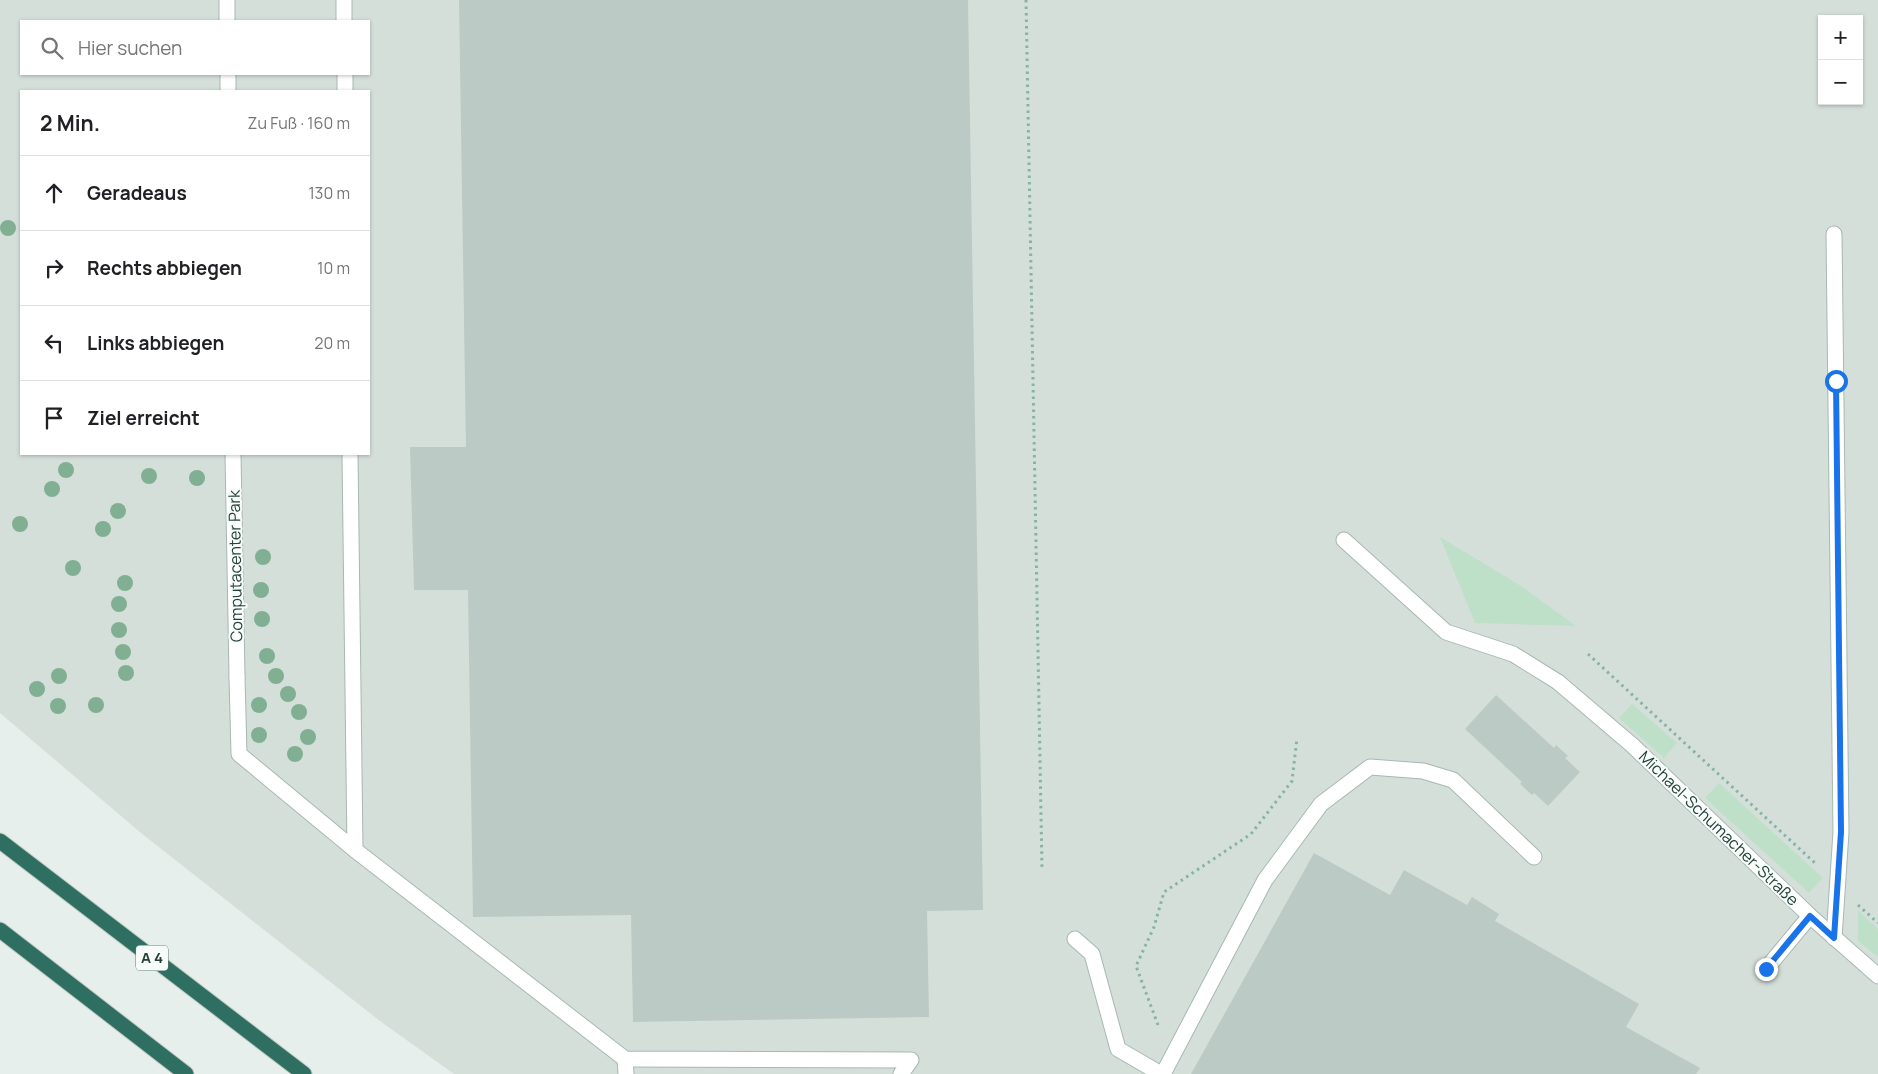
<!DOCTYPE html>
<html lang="de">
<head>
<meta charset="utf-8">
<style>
	body { margin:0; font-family:Manrope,sans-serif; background:#f2f2f2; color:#202124 }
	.controls { position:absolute; right:15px; top:15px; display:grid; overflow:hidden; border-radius:0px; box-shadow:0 1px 4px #0004 }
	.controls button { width:45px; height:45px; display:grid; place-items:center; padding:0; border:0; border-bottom:1px solid #e0e0e0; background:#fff; color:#202124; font:25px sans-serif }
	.stop { position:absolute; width:15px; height:15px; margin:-11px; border:4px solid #1a73e8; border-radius:50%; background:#fff }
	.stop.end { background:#1a73e8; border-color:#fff; box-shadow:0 1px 5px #0008 }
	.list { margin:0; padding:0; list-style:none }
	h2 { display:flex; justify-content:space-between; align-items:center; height:65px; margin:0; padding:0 20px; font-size:21px }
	h2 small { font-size:16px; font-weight:400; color:#757577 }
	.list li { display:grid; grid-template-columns:32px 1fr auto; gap:15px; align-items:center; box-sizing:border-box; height:75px; padding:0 20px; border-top:1px solid #e0e0e0 }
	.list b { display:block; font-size:19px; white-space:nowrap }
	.list em { font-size:16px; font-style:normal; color:#757577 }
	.icon { flex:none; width:28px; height:28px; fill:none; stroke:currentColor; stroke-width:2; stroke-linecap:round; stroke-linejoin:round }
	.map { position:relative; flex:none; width:1878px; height:1074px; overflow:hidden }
	.search { position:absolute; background:#fff; box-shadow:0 1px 4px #0004; left:20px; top:20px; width:350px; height:55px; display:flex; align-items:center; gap:12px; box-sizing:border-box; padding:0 18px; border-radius:0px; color:#757577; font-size:19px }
	.panel { position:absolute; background:#fff; box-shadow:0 1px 4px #0004; left:20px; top:90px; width:350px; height:365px; border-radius:0px }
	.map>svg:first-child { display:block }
	.built { fill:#d4dfda; fill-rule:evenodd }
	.green { fill:#bfe0c8 }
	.building { fill:#bbcac4 }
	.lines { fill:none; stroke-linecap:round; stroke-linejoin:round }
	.service-casing { stroke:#a8b8b2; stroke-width:17 }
	.minor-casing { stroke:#a8b8b2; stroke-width:17 }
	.motorway-casing { stroke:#c2cac8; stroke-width:17 }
	.path { stroke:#86b3a5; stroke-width:3; stroke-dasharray:2.5 4; stroke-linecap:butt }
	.service { stroke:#fff; stroke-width:15 }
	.minor { stroke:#fff; stroke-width:15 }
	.motorway { stroke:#2f6f62; stroke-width:15 }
	.tree { fill:#80af93 }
	.route { stroke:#1a73e8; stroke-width:6 }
	.labels { text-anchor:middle; stroke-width:4; stroke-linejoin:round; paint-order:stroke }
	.shield { fill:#f7fbf9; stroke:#637a73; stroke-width:1 }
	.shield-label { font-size:15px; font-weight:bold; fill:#24423a }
	.street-label { font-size:16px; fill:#24423a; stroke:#f7fbf9 }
</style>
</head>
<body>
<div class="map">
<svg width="1878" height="1074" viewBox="0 0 1878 1074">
	<rect width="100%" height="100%" fill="#e6efeb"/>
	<path class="built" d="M0 0H1878V1074H454L380 1021 141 833 0 713ZM1822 19H1859V101H1822ZM21 21H369V74H21ZM21 91H369V454H21Z"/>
	<g class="green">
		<path d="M1440 537 1518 584 1576 626 1475 623Z"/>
		<path d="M1632 704 1677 743 1664 758 1619 718Z"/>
		<path d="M1719 783 1823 878 1809 893 1705 798Z"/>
		<path d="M1858 910 1878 929V957L1858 941Z"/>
	</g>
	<g class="building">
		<path d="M459 0H968L983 910 927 911 929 1017 633 1022 631 915 473 917 468 590H414L410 447H466Z"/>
		<path d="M1496 695 1554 748 1556 745 1568 756 1565 758 1580 772 1548 806 1534 793 1532 795 1520 784 1522 782 1465 729Z"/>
		<path d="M1314 853 1390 895 1404 870 1467 905 1472 897 1499 914 1495 921 1639 1004 1626 1027 1700 1068 1696 1074H1191Z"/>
	</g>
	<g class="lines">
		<defs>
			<g id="service">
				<path d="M344 0V21"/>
				<path d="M345 74V91"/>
				<path d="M350 454 355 850 625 1059 911 1060 901 1074"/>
				<path d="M1344 540 1446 632 1513 654 1558 682"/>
				<path d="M237 677 239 754 355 850"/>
				<path d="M1834 938 1841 832 1834 234"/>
				<path d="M1075 939 1092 954 1118 1049 1161 1074"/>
				<path d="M1766 969 1810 916"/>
				<path d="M625 1059 626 1074"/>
				<path d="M1163 1074 1265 880 1321 804 1370 767 1423 771 1453 780 1534 857"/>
			</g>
			<g id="minor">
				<path d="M227 0V21"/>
				<path d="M228 74V91"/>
				<path d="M233 454 237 677"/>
				<path d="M1558 682 1632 745 1810 916 1878 976"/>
			</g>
			<g id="motorway">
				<path d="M0 841 304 1074"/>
				<path d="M0 930 186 1074"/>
			</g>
		</defs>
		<use href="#service" class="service-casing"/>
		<use href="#minor" class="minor-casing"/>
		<use href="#motorway" class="motorway-casing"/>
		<g class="path">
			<path d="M1026 0 1042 869"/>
			<path d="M1588 654 1816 864"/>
			<path d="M1858 905 1878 923"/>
			<path d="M1158 1025 1136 966 1154 927 1164 892 1251 834 1292 781 1297 738"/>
		</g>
		<use href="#service" class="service"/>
		<use href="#minor" class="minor"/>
		<use href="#motorway" class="motorway"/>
	</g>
	<g class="tree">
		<circle cx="8" cy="228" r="8"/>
		<circle cx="66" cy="470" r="8"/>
		<circle cx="149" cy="476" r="8"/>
		<circle cx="197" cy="478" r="8"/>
		<circle cx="52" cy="489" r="8"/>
		<circle cx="118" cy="511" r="8"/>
		<circle cx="20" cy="524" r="8"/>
		<circle cx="103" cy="529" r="8"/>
		<circle cx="263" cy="557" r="8"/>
		<circle cx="73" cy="568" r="8"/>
		<circle cx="125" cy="583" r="8"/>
		<circle cx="261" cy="590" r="8"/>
		<circle cx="119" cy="604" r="8"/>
		<circle cx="262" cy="619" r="8"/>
		<circle cx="119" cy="630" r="8"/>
		<circle cx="123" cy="652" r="8"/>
		<circle cx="267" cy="656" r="8"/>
		<circle cx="126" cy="673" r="8"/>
		<circle cx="59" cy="676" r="8"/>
		<circle cx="276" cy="676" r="8"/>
		<circle cx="37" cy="689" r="8"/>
		<circle cx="288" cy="694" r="8"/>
		<circle cx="96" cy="705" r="8"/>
		<circle cx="259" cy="705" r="8"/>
		<circle cx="58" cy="706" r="8"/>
		<circle cx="299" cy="712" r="8"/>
		<circle cx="259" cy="735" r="8"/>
		<circle cx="308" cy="737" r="8"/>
		<circle cx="295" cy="754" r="8"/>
	</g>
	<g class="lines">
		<path class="route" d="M1766 969 1810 916 1834 938 1841 832 1836 381"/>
	</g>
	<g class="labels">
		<rect class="shield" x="136" y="945.5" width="32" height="25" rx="4"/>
		<g class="shield-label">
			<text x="152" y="963">A 4</text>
		</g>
		<g class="street-label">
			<text transform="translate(235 566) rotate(-91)" y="6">Computacenter Park</text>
			<text transform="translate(1719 828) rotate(44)" y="6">Michael-Schumacher-Straße</text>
		</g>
	</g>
</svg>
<div class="controls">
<button>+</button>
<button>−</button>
</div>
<div class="stop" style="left:1836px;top:381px"></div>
<div class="stop end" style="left:1766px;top:969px"></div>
<div class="search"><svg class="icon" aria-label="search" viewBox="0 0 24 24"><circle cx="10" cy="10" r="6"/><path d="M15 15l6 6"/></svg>Hier suchen</div>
<section class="panel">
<h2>2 Min.<small>Zu Fuß · 160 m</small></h2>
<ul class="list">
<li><svg class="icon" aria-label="ahead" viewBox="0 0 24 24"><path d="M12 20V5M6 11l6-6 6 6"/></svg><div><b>Geradeaus</b></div><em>130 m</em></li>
<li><svg class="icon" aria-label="right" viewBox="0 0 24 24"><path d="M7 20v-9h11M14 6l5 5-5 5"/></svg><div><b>Rechts abbiegen</b></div><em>10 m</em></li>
<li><svg class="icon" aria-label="left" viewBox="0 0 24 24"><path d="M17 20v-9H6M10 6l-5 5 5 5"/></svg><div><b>Links abbiegen</b></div><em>20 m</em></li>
<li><svg class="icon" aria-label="arrive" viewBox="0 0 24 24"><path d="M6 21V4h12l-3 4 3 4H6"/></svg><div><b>Ziel erreicht</b></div></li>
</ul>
</section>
</div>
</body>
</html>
